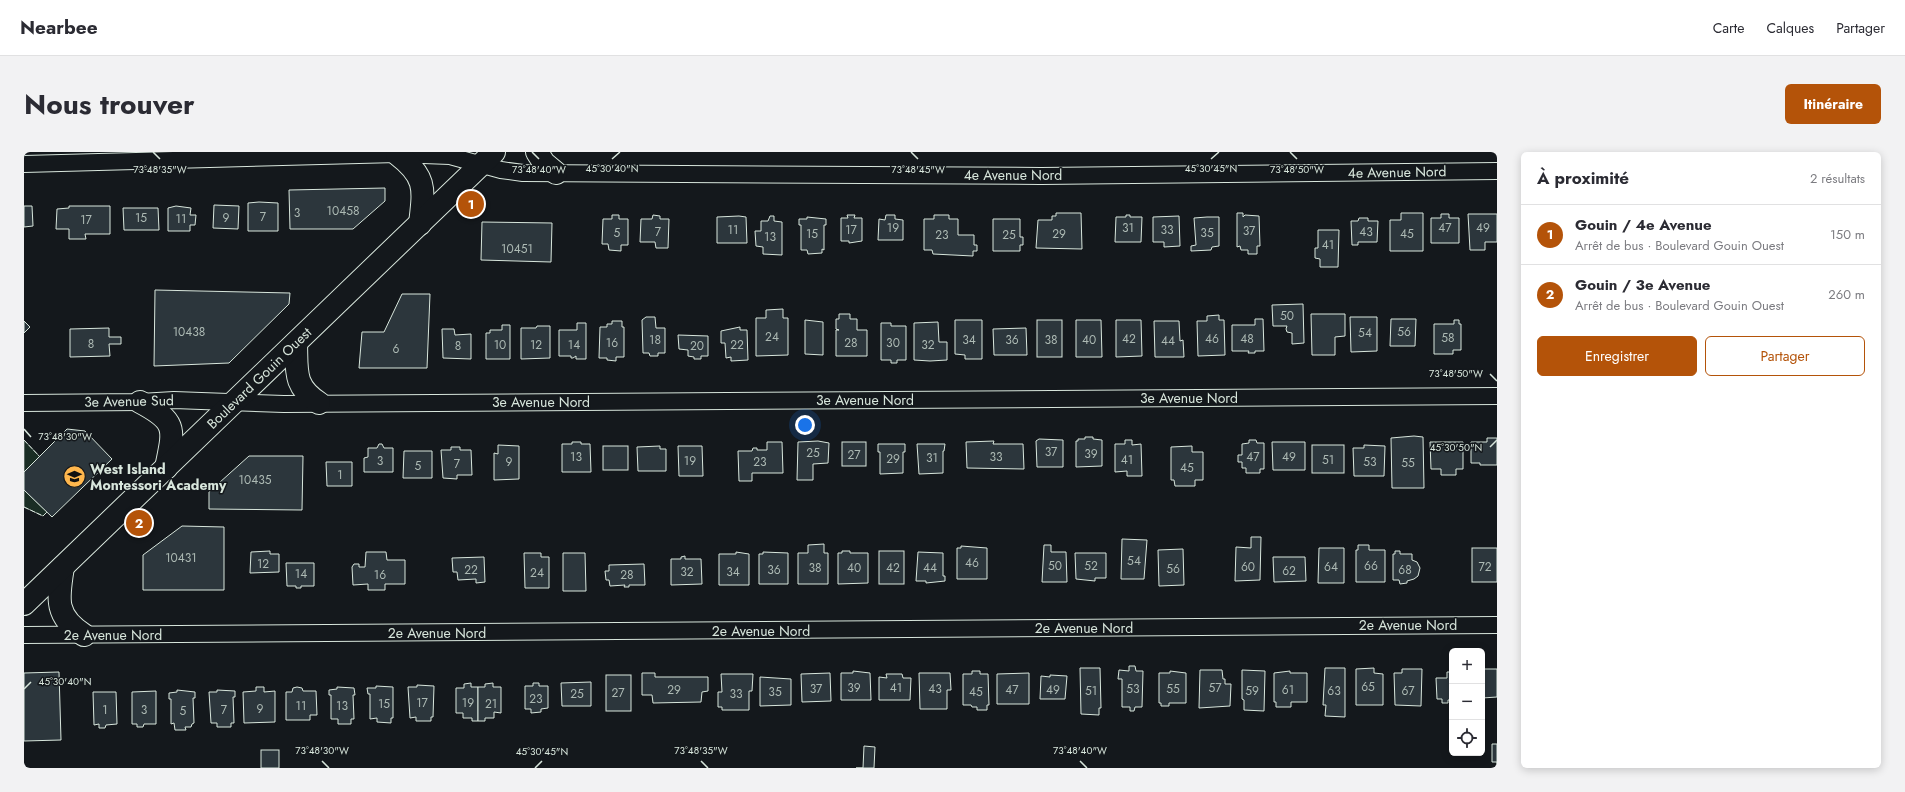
<!DOCTYPE html>
<html lang="fr">
<head>
<meta charset="utf-8">
<style>
	body { margin:0; font-family:Jost,sans-serif; background:#f2f2f3; color:#2b2b33 }
	.controls { position:absolute; right:12px; bottom:12px; display:grid; overflow:hidden; border-radius:6px; box-shadow:0 2px 10px #0003 }
	.controls button { width:36px; height:36px; display:grid; place-items:center; padding:0; border:0; border-bottom:1px solid #e1e1e2; background:#fff; color:#2b2b33; font:20px sans-serif }
	.you { position:absolute; left:781px; top:273px; width:14px; height:14px; margin:-10px; border:3px solid #fff; border-radius:50%; background:#1a73e8; box-shadow:0 0 0 6px #1a73e833 }
	.badge { display:grid; place-items:center; width:26px; height:26px; border-radius:50%; background:#b45309; color:#fff; font-size:13px; font-weight:700 }
	.pin { position:absolute; translate:-50% -50%; border:2px solid #fff; box-shadow:0 1px 4px #0006 }
	.list { margin:0; padding:0; list-style:none }
	h2 { display:flex; justify-content:space-between; align-items:center; height:52px; margin:0; padding:0 16px; font-size:17px }
	h2 small { font-size:13px; font-weight:400; color:#7c7c81 }
	.list li { display:grid; grid-template-columns:26px 1fr auto; gap:12px; align-items:center; box-sizing:border-box; height:60px; padding:0 16px; border-top:1px solid #e1e1e2 }
	.list b { display:block; font-size:15px; white-space:nowrap }
	.list p { margin:0; font-size:13px; white-space:nowrap; color:#7c7c81 }
	.list em { font-size:13px; font-style:normal; color:#7c7c81 }
	.actions { display:flex; gap:8px; padding:12px 16px }
	.actions a { flex:1; padding:9px 0; border:1px solid #b45309; border-radius:6px; text-align:center; font-size:14px; color:#b45309 }
	.actions .main { background:#b45309; color:#fff }
	.icon { flex:none; width:22px; height:22px; fill:none; stroke:currentColor; stroke-width:2; stroke-linecap:round; stroke-linejoin:round }
	.map { position:relative; flex:none; width:1473px; height:616px; overflow:hidden; border-radius:6px }
	header { display:flex; align-items:center; gap:24px; box-sizing:border-box; height:56px; padding:0 20px; background:#fff; border-bottom:1px solid #e1e1e2 }
	header strong { font-size:19px }
	nav { display:flex; gap:22px; margin-inline-start:auto; font-size:14px }
	.intro { display:flex; align-items:center; justify-content:space-between; box-sizing:border-box; height:96px; padding:0 24px }
	h1 { margin:0; font-size:28px }
	.button { padding:10px 18px; border-radius:6px; background:#b45309; color:#fff; font-size:14px; font-weight:700 }
	main { display:flex; gap:24px; padding:0 24px }
	aside { flex:1; background:#fff; border-radius:6px; box-shadow:0 2px 10px #0003 }
	.map>svg:first-child { display:block }
	.green { fill:#1a2d24; stroke:#939e99 }
	.building { fill:#2c363c; stroke:#d8e6dc }
	.lines { fill:none; stroke-linecap:round; stroke-linejoin:round }
	.street-casing { stroke:#d8e6dc; stroke-width:18 }
	.secondary-casing { stroke:#d8e6dc; stroke-width:24 }
	.street { stroke:#14181c; stroke-width:16 }
	.secondary { stroke:#14181c; stroke-width:22 }
	.fence { stroke:#d8e6dc; stroke-width:1; stroke-dasharray:5 2; stroke-linecap:butt }
	.ticks { fill:none; stroke:#d8e6dc; stroke-width:1.5 }
	.labels { text-anchor:middle; stroke-width:3; stroke-linejoin:round; paint-order:stroke }
	.number-label { font-size:12px; fill:#adbab4 }
	.street-label { font-size:14px; fill:#d8e6dc; stroke:#14181c }
	.poi-label { font-size:14px; font-weight:bold; fill:#d8e6dc; stroke:#14181c; text-anchor:start }
	.ticks-label { font-size:10px; text-anchor:middle; fill:#d8e6dc; stroke:#14181c; stroke-width:3; stroke-linejoin:round; paint-order:stroke }
</style>
</head>
<body>
<header>
<strong>Nearbee</strong>
<nav><a>Carte</a><a>Calques</a><a>Partager</a></nav>
</header>
<div class="intro"><h1>Nous trouver</h1><a class="button">Itinéraire</a></div>
<main>
<div class="map">
<svg width="1473" height="616" viewBox="0 0 1473 616">
	<rect width="100%" height="100%" fill="#14181c"/>
	<g class="green">
		<path d="M0 288 16 305 0 320Z"/>
		<path d="M0 338 23 360 19 364 0 355Z"/>
	</g>
	<g class="building">
		<path d="M361 36V49L329 77H266L265 38Z"/>
		<path d="M235 50 254 51V79H224V51Z"/>
		<path d="M190 53 215 54 214 77 189 76Z"/>
		<path d="M0 54H8L9 74 0 75Z"/>
		<path d="M45 54H86V82H61L62 87H45V77H32L33 57 45 56Z"/>
		<path d="M152 54 167 56 166 63H172L171 73H166V79H144V56Z"/>
		<path d="M99 56H134L135 78H100Z"/>
		<path d="M1032 61H1057L1058 97 1012 96 1014 68H1028V64H1032Z"/>
		<path d="M1213 61H1219V65L1221 63 1235 64 1236 94H1233V102H1224V98H1217L1216 94 1213 95Z"/>
		<path d="M1377 61H1399V99H1366V68H1377Z"/>
		<path d="M1417 62H1425V66H1435V91H1407V66H1417Z"/>
		<path d="M1444 62H1473V90H1461V98H1446Z"/>
		<path d="M588 63H595V67H604V93H597V99L585 98 584 92H578L579 67H588Z"/>
		<path d="M629 63 636 64V67H645L644 96H632L631 90H616L617 67H628Z"/>
		<path d="M823 63H831L830 66H838V89L825 91V89H817V66H824Z"/>
		<path d="M862 63H871V67L879 68V88H854L855 67 861 68Z"/>
		<path d="M910 63H925V67H934V83H950V93H953V99H949V104L909 102 908 98H900V67H910Z"/>
		<path d="M1102 63H1106V65H1118L1117 90H1091L1092 65H1102Z"/>
		<path d="M715 64 722 65 723 91H693V65Z"/>
		<path d="M746 64H750V69L758 70V103L739 102V95L732 94 731 79H737V69H744Z"/>
		<path d="M1155 64 1156 94 1140 95V90H1129V65Z"/>
		<path d="M783 65 802 67V73H800V98L798 97V101L784 102 783 98H777V73H775V67H783Z"/>
		<path d="M1183 65H1195V94L1188 95 1187 98 1167 99V94L1172 93 1170 66Z"/>
		<path d="M1335 66H1344V69H1354L1353 90H1334V93H1328L1327 69H1334Z"/>
		<path d="M969 67H996V85H999V93H996V99H969Z"/>
		<path d="M458 70 528 71 527 110 457 108Z"/>
		<path d="M1294 78H1315L1314 115H1296V107L1291 106V96H1294Z"/>
		<path d="M131 138 266 141 265 152 205 211 130 214Z"/>
		<path d="M378 142H406L403 216H335L338 180H360Z"/>
		<path d="M1279 152 1280 191 1268 192V181L1263 180 1262 177 1263 174H1249L1248 153Z"/>
		<path d="M759 157V166H764V203L732 204V166H742V158Z"/>
		<path d="M815 162H826V167H833V178H843V204H812V178H815L812 177V167H815Z"/>
		<path d="M1287 162H1321V184L1311 185V203H1288Z"/>
		<path d="M1195 163V168H1200L1201 203 1174 204 1173 169H1183V164Z"/>
		<path d="M622 165H631L632 176H641V201H634V204H626L625 201H619L618 168Z"/>
		<path d="M1326 165H1353V199L1327 200Z"/>
		<path d="M1231 167H1239L1240 199H1231V201H1224L1225 199H1208V173H1231Z"/>
		<path d="M1367 167H1392L1391 194H1366Z"/>
		<path d="M781 168 799 170V203L781 202Z"/>
		<path d="M931 168H958V207H941V203L931 202Z"/>
		<rect x="1013" y="168" width="25" height="37"/>
		<path d="M1052 168H1077L1078 205H1052Z"/>
		<path d="M1092 168H1117L1118 204 1092 205Z"/>
		<path d="M1430 168H1435V172H1437V198H1429V202H1410V172H1430Z"/>
		<path d="M0 169 6 175 0 181Z"/>
		<path d="M588 169H598V175H600V205H592V209L583 208V206H575L576 175H583V172H588Z"/>
		<path d="M1130 169H1155L1156 189 1159 188 1160 205H1131Z"/>
		<path d="M914 170 915 190H923V208L906 209 890 208V171Z"/>
		<path d="M553 171H562V207H552V204L549 206H547V204H535V178H553Z"/>
		<path d="M857 171H867V174H882V208H873V211H867V208H857Z"/>
		<path d="M478 173H486V207H462V181H466V178H478Z"/>
		<path d="M513 174H526V206L497 207V176H512Z"/>
		<path d="M716 175V178H723L724 208 707 209V205L702 206 701 191H697V179Z"/>
		<path d="M85 176V185H97V192H85L86 204 46 205V177Z"/>
		<path d="M1002 176 1003 203H970L969 177Z"/>
		<path d="M418 177H430L431 183 447 182V207L419 206Z"/>
		<path d="M654 183 684 184V204H677V207H670V205L664 204V198L655 197Z"/>
		<path d="M43 277 61 279 88 307 28 365 0 338V320Z"/>
		<path d="M1390 284 1399 285 1400 336H1368L1367 286Z"/>
		<path d="M1061 285H1069V287L1078 288V314L1052 315V289H1054V287H1061Z"/>
		<path d="M1463 286H1473V313H1456V311H1447V290H1463Z"/>
		<path d="M1015 287 1039 288V315H1013L1012 289Z"/>
		<path d="M1101 288H1108V293L1117 292 1118 324H1103V319L1091 320V292H1101Z"/>
		<path d="M1225 288H1232L1233 291H1240V317H1236V321H1222V316H1218V310H1214V303H1218V292L1225 291Z"/>
		<path d="M794 289 805 291 804 311 789 312V328H773L774 290Z"/>
		<path d="M970 289 969 292H999L1000 317 943 316 942 290Z"/>
		<path d="M548 290H557V292H566L567 320H538V292H548Z"/>
		<path d="M743 290H758L759 321H728V329H715L714 299H728L729 296H733V298H743Z"/>
		<rect x="818" y="290" width="24" height="24"/>
		<path d="M1248 290H1281V318H1249Z"/>
		<path d="M1406 290H1439V317H1432V323H1417V317H1407Z"/>
		<path d="M355 292H358L360 296H369V320H340V306L344 305V296H353Z"/>
		<path d="M854 292H881V300H879V321L856 322V300H854Z"/>
		<path d="M893 292H921L920 299H919V321L895 322Z"/>
		<path d="M474 293 495 294V327L470 328V301L474 302Z"/>
		<rect x="1288" y="293" width="32" height="28"/>
		<path d="M1340 293 1361 294 1360 324H1330L1329 296H1340Z"/>
		<rect x="579" y="294" width="25" height="24"/>
		<path d="M636 294V297H642V319H614L613 295Z"/>
		<path d="M654 294H678L679 324H655Z"/>
		<path d="M1168 294V300H1179V328H1171V334H1151L1150 328H1147V295Z"/>
		<path d="M427 295H436V298H447L448 323H433V327L419 326 417 298H427Z"/>
		<path d="M380 299H408V326H379Z"/>
		<path d="M225 304H279L278 358 185 357V340Z"/>
		<path d="M302 310H328V334H303Z"/>
		<path d="M158 374 200 375V438H119V403Z"/>
		<path d="M1227 385H1237L1236 428 1211 429 1212 395 1227 396Z"/>
		<path d="M1098 387 1123 388 1120 427H1097Z"/>
		<path d="M800 392V401H804V432H774V401H784V393Z"/>
		<path d="M1020 393H1027V400H1042L1043 430H1018Z"/>
		<path d="M1334 393H1345V398H1361V430H1332V398H1334Z"/>
		<path d="M937 394 963 396V427H933V396H937Z"/>
		<path d="M1295 396H1320V431H1294Z"/>
		<rect x="1448" y="396" width="25" height="34"/>
		<path d="M1159 397 1160 433 1135 434 1134 398Z"/>
		<path d="M246 399V402H255V420L226 421 227 400Z"/>
		<path d="M818 399H826V401H844V431L814 432V401H818Z"/>
		<rect x="855" y="399" width="25" height="33"/>
		<path d="M1371 399H1376V402H1388V408L1393 410 1396 416 1394 424 1390 427 1383 429V431L1376 432 1375 428H1369V402H1371Z"/>
		<path d="M342 400H362L363 408H381V432H361V438H344V432L329 433 328 415 330 412H335V415H341Z"/>
		<path d="M712 400 725 402V433H695V402H712Z"/>
		<path d="M739 400 764 401V432H735V402H739Z"/>
		<path d="M894 400 919 401V424H921V429L902 431V429H892Z"/>
		<path d="M500 401H517V405H525V436H501Z"/>
		<path d="M539 401H561L562 439H539Z"/>
		<path d="M1051 401H1082V426H1071V429L1052 427Z"/>
		<path d="M661 404V407H677L678 432 647 433V407H657V405Z"/>
		<path d="M460 405 461 430 452 431V427L434 428 433 420H429L428 406Z"/>
		<path d="M1249 405H1281L1282 429 1250 430Z"/>
		<path d="M262 411H290V434H277V436H272V434H263Z"/>
		<path d="M620 412 621 433H605V435H600L601 433 586 434 585 428H582L581 419H585V413Z"/>
		<path d="M1105 514H1111L1112 519H1119L1118 555H1111L1110 559H1106V555H1098V527H1094L1095 518 1105 519Z"/>
		<path d="M1056 516H1076L1077 556H1075V563L1057 562Z"/>
		<path d="M1301 516H1321V565L1301 564 1302 553H1299Z"/>
		<path d="M1350 516V521L1359 522V553H1332V517Z"/>
		<path d="M1378 517H1398L1397 554 1371 553 1370 521H1378Z"/>
		<path d="M1458 517H1473V545L1458 546Z"/>
		<path d="M1176 518H1198L1199 527H1201V532H1207L1206 554 1175 556Z"/>
		<path d="M1218 518 1241 519 1240 559 1220 558V548L1218 547Z"/>
		<path d="M829 519 846 521 847 548H817V521H829Z"/>
		<path d="M948 519H956V522H964L965 553H963V558H953V555H948L947 553H939V522H948Z"/>
		<path d="M1146 519 1162 521V551H1145V554H1137V551H1135V521H1146Z"/>
		<path d="M1266 519V521H1283V550H1267V555H1252V550H1250V521Z"/>
		<path d="M35 520 37 588 0 589V521Z"/>
		<path d="M1423 520H1428V548H1424V551H1418V547H1413L1412 526H1423Z"/>
		<path d="M618 521H631V525H684V539L678 540 677 550 629 551 628 543H618Z"/>
		<path d="M806 521 807 549 778 550 777 522Z"/>
		<path d="M895 521H926L927 538H923V557H896Z"/>
		<path d="M1005 521V552H973V522Z"/>
		<path d="M697 522H729L728 539H725V558H698V555H694V540H698Z"/>
		<path d="M862 522H878L879 526H887L886 548H855V525L863 526Z"/>
		<rect x="582" y="523" width="25" height="36"/>
		<path d="M1026 523 1043 524 1041 547H1016L1017 524 1026 525Z"/>
		<path d="M736 525 767 527V553L736 554Z"/>
		<path d="M567 530V554H538L537 531Z"/>
		<path d="M447 531V535H454V569H448V566H439V561H432V536H440V532Z"/>
		<path d="M469 531V535H477V561L470 560V566H461V569H454V535H461V532Z"/>
		<path d="M509 531H515V534H524V556L517 557V560L507 561V557H501V534H509Z"/>
		<path d="M393 533 410 534 409 565H407V569H392V565L386 566 384 535H393Z"/>
		<path d="M352 534 369 535V566H367V571L353 570V566L346 567V542H344L343 536H352Z"/>
		<path d="M232 535H240V540L251 539V570L220 571 219 540 232 539Z"/>
		<path d="M273 535 278 536 279 539H292L293 563H286V568H262V540H268L269 536Z"/>
		<path d="M313 535 330 536 331 543H329L330 567H327V572H314V567H307V543H305V538L313 537Z"/>
		<path d="M153 538 171 540V546H169L170 571 168 572 167 575H161L162 578H151L150 571 147 572V547H145V541L153 540Z"/>
		<path d="M193 538 211 539V545H209L210 571H207V575H193V571H187L185 540H193Z"/>
		<path d="M132 539V572H120L119 575H113V572H108V540Z"/>
		<path d="M69 540H92L93 572 82 573 81 576H75V572L70 573Z"/>
		<path d="M1468 592H1473V616V610H1468Z"/>
		<path d="M840 594 851 595 850 616H832H839Z"/>
		<rect x="237" y="598" width="18" height="18"/>
	</g>
	<g class="lines">
		<defs>
			<g id="street">
				<path d="M0 12 373 2 426 4 477 18 499 21 1017 24 1473 19"/>
				<path d="M0 251 116 250 150 248 260 252 1473 244"/>
				<path d="M0 483 1473 473"/>
			</g>
			<g id="secondary">
				<path d="M513 0 520 11 532 21"/>
				<path d="M373 2C403 25 400 37 396 72"/>
				<path d="M272 191C273 219 269 234 295 251"/>
				<path d="M116 250C154 270 150 277 142 316"/>
				<path d="M39 415C34 446 30 464 60 483"/>
				<path d="M0 452 470 0"/>
			</g>
		</defs>
		<use href="#street" class="street-casing"/>
		<use href="#secondary" class="secondary-casing"/>
		<use href="#street" class="street"/>
		<use href="#secondary" class="secondary"/>
		<g class="fence">
			<path d="M0 288 16 305"/>
			<path d="M0 355 19 364 23 360"/>
		</g>
	</g>
	<path class="ticks" d="M129 0 136 7M508 0 515 7M887 0 894 7M1266 0 1273 7M588 7 596 0M1187 7 1195 0M1466 222 1473 229M0 277 7 285M1466 295 1473 288M0 537 7 530M298 609 305 616M677 609 684 616M1056 609 1063 616M511 616 518 609"/>
	<defs>
		<symbol id="school-disc" viewBox="-11 -11 22 22"><circle r="9.5" fill="#ffb74d" stroke="#14181c"/><path d="M0-5L7-2L0 1L-7-2ZM-4 1L0 2.5L4 1V4Q0 6-4 4Z" fill="#111"/></symbol>
	</defs>
	<g fill-rule="evenodd">
		<use href="#school-disc" x="38" y="312" width="25" height="25"/>
	</g>
	<g class="labels">
		<g class="number-label">
			<text x="319" y="63">10458</text>
			<text x="273" y="65">3</text>
			<text x="239" y="69">7</text>
			<text x="117" y="70">15</text>
			<text x="202" y="70">9</text>
			<text x="157" y="71">11</text>
			<text x="62" y="72">17</text>
			<text x="869" y="80">19</text>
			<text x="1104" y="80">31</text>
			<text x="1421" y="80">47</text>
			<text x="1459" y="80">49</text>
			<text x="709" y="82">11</text>
			<text x="827" y="82">17</text>
			<text x="1143" y="82">33</text>
			<text x="1225" y="83">37</text>
			<text x="634" y="84">7</text>
			<text x="1342" y="84">43</text>
			<text x="593" y="85">5</text>
			<text x="1183" y="85">35</text>
			<text x="788" y="86">15</text>
			<text x="1035" y="86">29</text>
			<text x="1383" y="86">45</text>
			<text x="918" y="87">23</text>
			<text x="985" y="87">25</text>
			<text x="746" y="89">13</text>
			<text x="1304" y="97">41</text>
			<text x="493" y="101">10451</text>
			<text x="1263" y="168">50</text>
			<text x="165" y="184">10438</text>
			<text x="1380" y="184">56</text>
			<text x="1341" y="185">54</text>
			<text x="748" y="189">24</text>
			<text x="1424" y="190">58</text>
			<text x="1105" y="191">42</text>
			<text x="1188" y="191">46</text>
			<text x="1223" y="191">48</text>
			<text x="631" y="192">18</text>
			<text x="945" y="192">34</text>
			<text x="988" y="192">36</text>
			<text x="1027" y="192">38</text>
			<text x="1065" y="192">40</text>
			<text x="1144" y="193">44</text>
			<text x="588" y="195">16</text>
			<text x="827" y="195">28</text>
			<text x="869" y="195">30</text>
			<text x="67" y="196">8</text>
			<text x="476" y="197">10</text>
			<text x="512" y="197">12</text>
			<text x="550" y="197">14</text>
			<text x="713" y="197">22</text>
			<text x="904" y="197">32</text>
			<text x="434" y="198">8</text>
			<text x="673" y="198">20</text>
			<text x="372" y="201">6</text>
			<text x="1027" y="304">37</text>
			<text x="789" y="305">25</text>
			<text x="1067" y="306">39</text>
			<text x="830" y="307">27</text>
			<text x="552" y="309">13</text>
			<text x="972" y="309">33</text>
			<text x="1229" y="309">47</text>
			<text x="1265" y="309">49</text>
			<text x="908" y="310">31</text>
			<text x="869" y="311">29</text>
			<text x="1103" y="312">41</text>
			<text x="1304" y="312">51</text>
			<text x="356" y="313">3</text>
			<text x="666" y="313">19</text>
			<text x="485" y="314">9</text>
			<text x="736" y="314">23</text>
			<text x="1346" y="314">53</text>
			<text x="1384" y="315">55</text>
			<text x="433" y="316">7</text>
			<text x="394" y="318">5</text>
			<text x="1163" y="320">45</text>
			<text x="316" y="327">1</text>
			<text x="231" y="332">10435</text>
			<text x="157" y="410">10431</text>
			<text x="1110" y="413">54</text>
			<text x="948" y="415">46</text>
			<text x="239" y="416">12</text>
			<text x="1031" y="418">50</text>
			<text x="1067" y="418">52</text>
			<text x="1347" y="418">66</text>
			<text x="1224" y="419">60</text>
			<text x="1307" y="419">64</text>
			<text x="1461" y="419">72</text>
			<text x="791" y="420">38</text>
			<text x="830" y="420">40</text>
			<text x="869" y="420">42</text>
			<text x="906" y="420">44</text>
			<text x="1149" y="421">56</text>
			<text x="447" y="422">22</text>
			<text x="750" y="422">36</text>
			<text x="1381" y="422">68</text>
			<text x="1265" y="423">62</text>
			<text x="663" y="424">32</text>
			<text x="709" y="424">34</text>
			<text x="513" y="425">24</text>
			<text x="277" y="426">14</text>
			<text x="356" y="427">16</text>
			<text x="603" y="427">28</text>
			<text x="1344" y="539">65</text>
			<text x="830" y="540">39</text>
			<text x="872" y="540">41</text>
			<text x="1191" y="540">57</text>
			<text x="792" y="541">37</text>
			<text x="911" y="541">43</text>
			<text x="1109" y="541">53</text>
			<text x="1149" y="541">55</text>
			<text x="650" y="542">29</text>
			<text x="988" y="542">47</text>
			<text x="1029" y="542">49</text>
			<text x="1264" y="542">61</text>
			<text x="1067" y="543">51</text>
			<text x="1228" y="543">59</text>
			<text x="1310" y="543">63</text>
			<text x="1384" y="543">67</text>
			<text x="751" y="544">35</text>
			<text x="952" y="544">45</text>
			<text x="594" y="545">27</text>
			<text x="553" y="546">25</text>
			<text x="712" y="546">33</text>
			<text x="512" y="551">23</text>
			<text x="398" y="555">17</text>
			<text x="444" y="555">19</text>
			<text x="360" y="556">15</text>
			<text x="467" y="556">21</text>
			<text x="277" y="558">11</text>
			<text x="318" y="558">13</text>
			<text x="236" y="561">9</text>
			<text x="81" y="562">1</text>
			<text x="120" y="562">3</text>
			<text x="200" y="562">7</text>
			<text x="159" y="563">5</text>
		</g>
		<g class="street-label">
			<text transform="translate(1373 20) rotate(-1)" y="5">4e Avenue Nord</text>
			<text x="989" y="28">4e Avenue Nord</text>
			<text transform="translate(235 226) rotate(-44)" y="5">Boulevard Gouin Ouest</text>
			<text x="1165" y="251">3e Avenue Nord</text>
			<text x="841" y="253">3e Avenue Nord</text>
			<text transform="translate(105 249) rotate(-1)" y="5">3e Avenue Sud</text>
			<text x="517" y="255">3e Avenue Nord</text>
			<text x="1384" y="478">2e Avenue Nord</text>
			<text x="1060" y="481">2e Avenue Nord</text>
			<text x="737" y="484">2e Avenue Nord</text>
			<text x="413" y="486">2e Avenue Nord</text>
			<text x="89" y="488">2e Avenue Nord</text>
		</g>
		<g class="poi-label">
			<text x="66" y="322">West Island<tspan x="66" dy="16">Montessori Academy</tspan></text>
		</g>
	</g>
	<g class="ticks-label">
		<text x="588" y="20">45°30'40"N</text>
		<text x="1187" y="20">45°30'45"N</text>
		<text x="136" y="21">73°48'35"W</text>
		<text x="515" y="21">73°48'40"W</text>
		<text x="894" y="21">73°48'45"W</text>
		<text x="1273" y="21">73°48'50"W</text>
		<text x="1432" y="225">73°48'50"W</text>
		<text x="41" y="288">73°48'30"W</text>
		<text x="1432" y="299">45°30'50"N</text>
		<text x="41" y="533">45°30'40"N</text>
		<text x="298" y="602">73°48'30"W</text>
		<text x="677" y="602">73°48'35"W</text>
		<text x="1056" y="602">73°48'40"W</text>
		<text x="518" y="603">45°30'45"N</text>
	</g>
</svg>
<div class="controls">
<button>+</button>
<button>−</button>
<button><svg class="icon" aria-label="locate" viewBox="0 0 24 24"><circle cx="12" cy="12" r="6"/><path d="M12 2v4M12 18v4M2 12h4M18 12h4"/></svg></button>
</div>
<div class="you"></div>
<div class="pin badge" style="left:447px;top:52px">1</div>
<div class="pin badge" style="left:115px;top:371px">2</div>
</div>
<aside>
<h2>À proximité<small>2 résultats</small></h2>
<ul class="list">
<li><span class="badge">1</span><div><b>Gouin / 4e Avenue</b><p>Arrêt de bus · Boulevard Gouin Ouest</p></div><em>150 m</em></li>
<li><span class="badge">2</span><div><b>Gouin / 3e Avenue</b><p>Arrêt de bus · Boulevard Gouin Ouest</p></div><em>260 m</em></li>
</ul>
<div class="actions"><a class="main">Enregistrer</a><a>Partager</a></div>
</aside>
</main>
</body>
</html>
